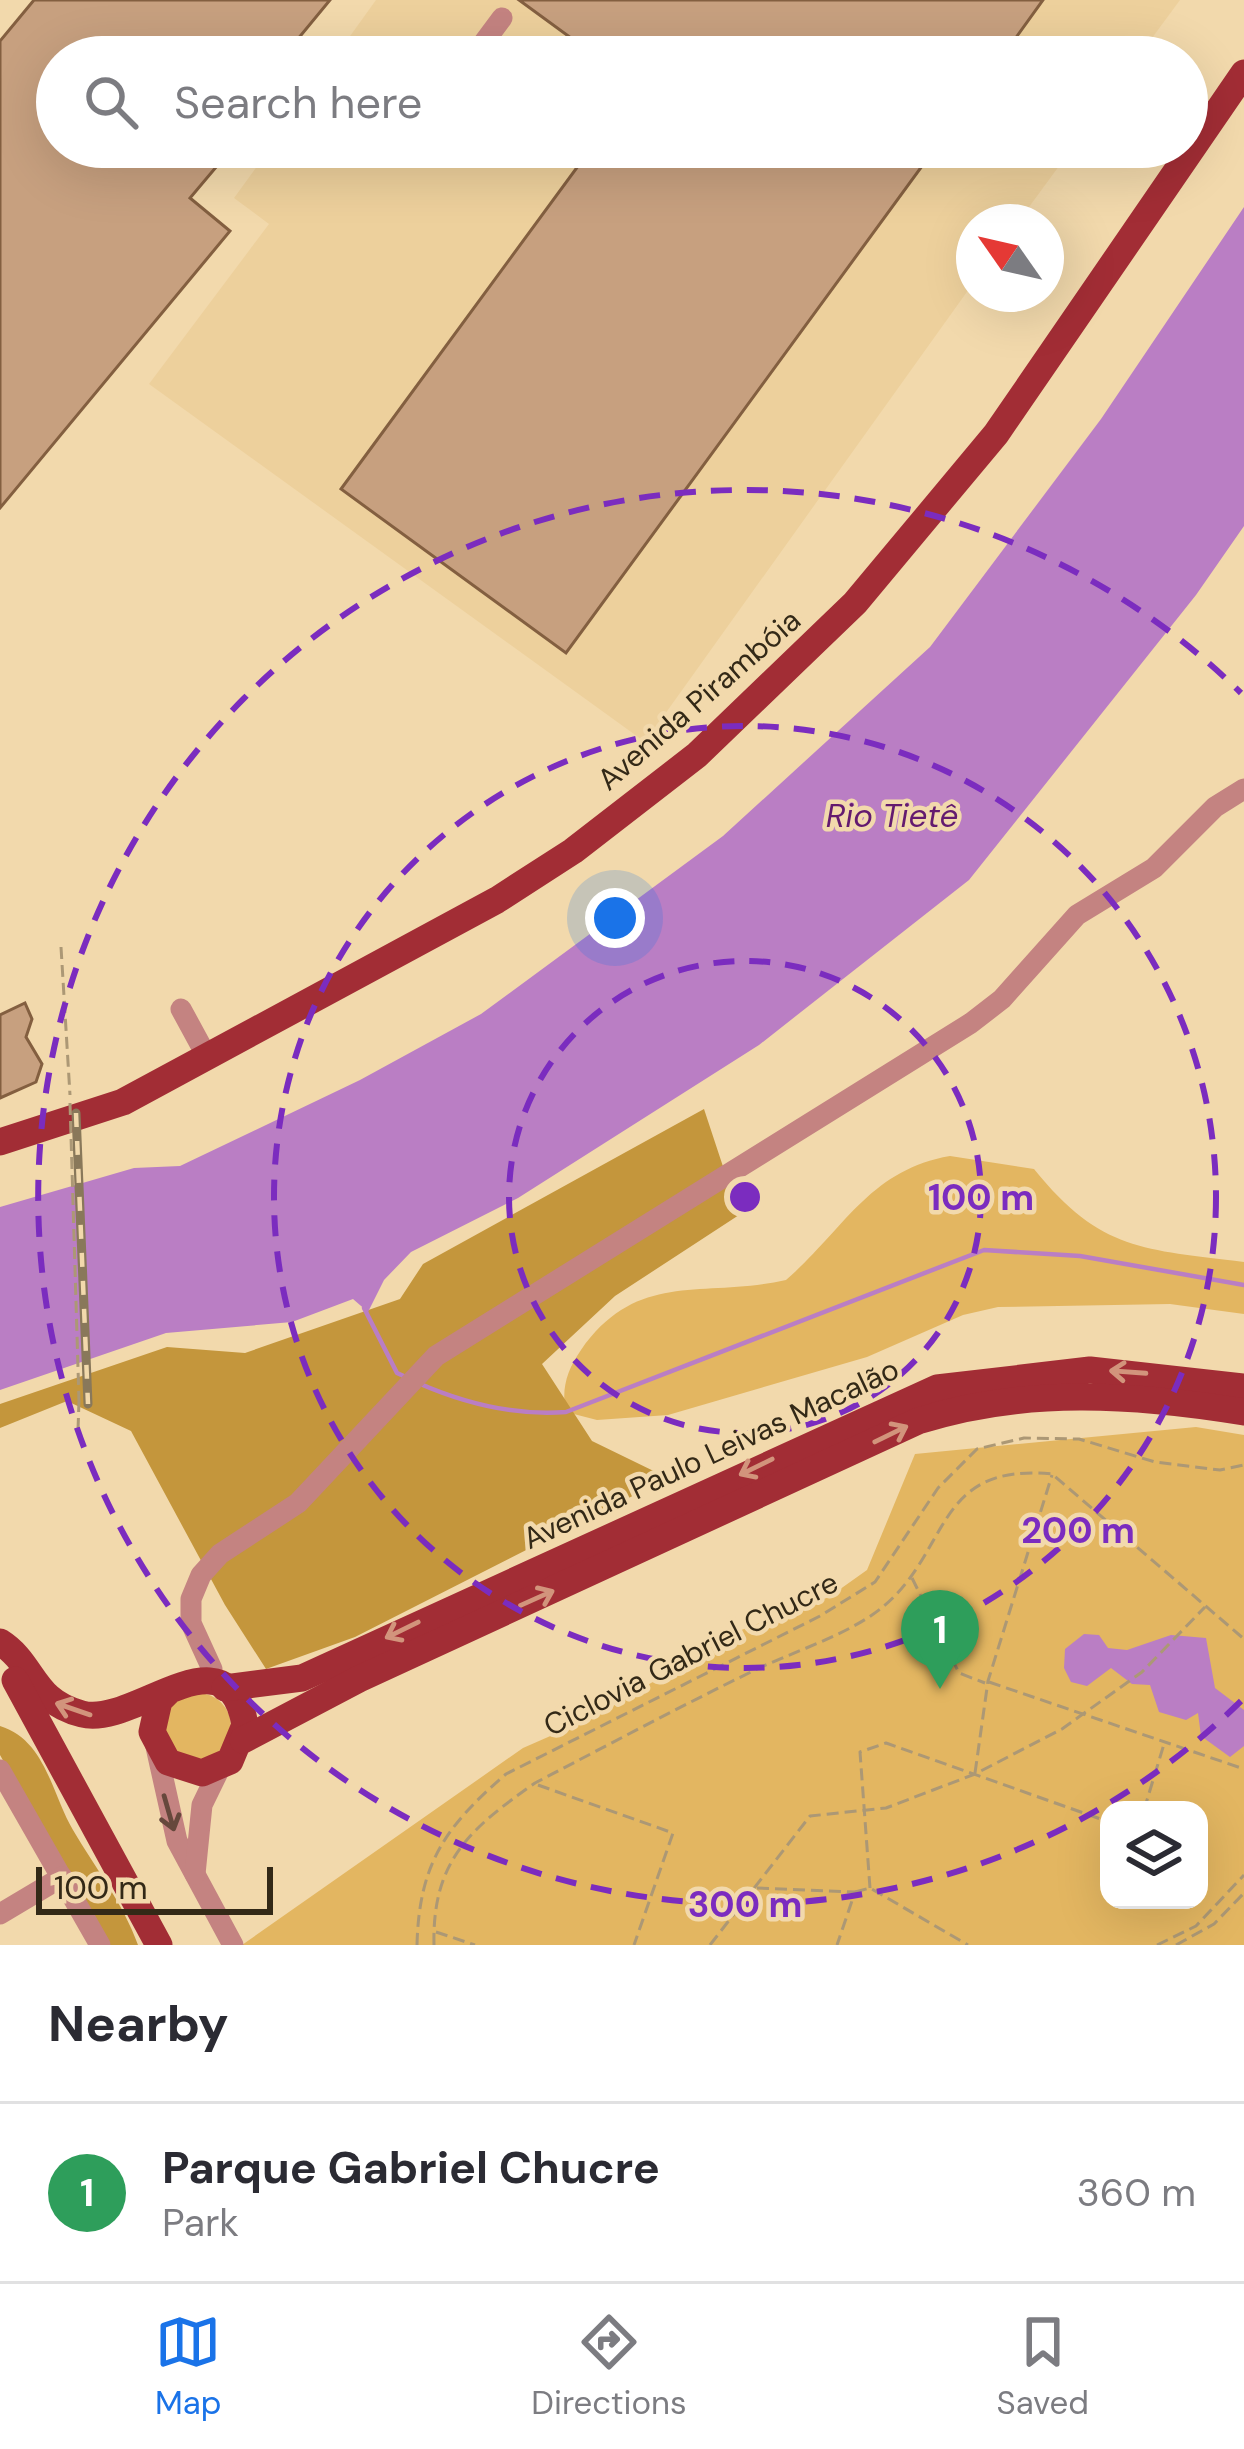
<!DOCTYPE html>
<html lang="en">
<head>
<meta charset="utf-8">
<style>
	body { margin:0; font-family:"DM Sans",sans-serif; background:#f2f2f3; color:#2b2b33 }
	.controls { position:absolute; right:36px; bottom:36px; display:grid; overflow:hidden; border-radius:24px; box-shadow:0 12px 48px #0002 }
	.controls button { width:108px; height:108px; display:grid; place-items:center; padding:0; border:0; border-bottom:3px solid #e1e1e2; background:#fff; color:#2b2b33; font:60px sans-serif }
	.compass { position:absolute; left:956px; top:204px; width:108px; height:108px; border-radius:50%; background:#fff; box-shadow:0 12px 48px #0002; rotate:304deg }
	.scale { position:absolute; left:36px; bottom:30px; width:237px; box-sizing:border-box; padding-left:12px; border:6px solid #332917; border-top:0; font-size:33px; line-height:42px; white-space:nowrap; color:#332917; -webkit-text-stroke:9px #f2d9ac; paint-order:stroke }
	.you { position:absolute; left:615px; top:918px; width:42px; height:42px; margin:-30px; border:9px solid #fff; border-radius:50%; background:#1a73e8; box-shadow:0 0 0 18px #1a73e833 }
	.badge { display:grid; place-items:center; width:78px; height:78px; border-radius:50%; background:#1a73e8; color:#fff; font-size:39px; font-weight:700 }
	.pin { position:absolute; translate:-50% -99px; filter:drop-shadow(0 3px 6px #0008) }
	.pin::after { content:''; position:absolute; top:63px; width:42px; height:36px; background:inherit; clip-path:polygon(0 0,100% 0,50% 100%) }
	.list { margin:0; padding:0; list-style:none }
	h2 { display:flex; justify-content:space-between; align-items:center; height:156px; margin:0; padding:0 48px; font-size:51px }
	h2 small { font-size:39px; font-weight:400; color:#7c7c81 }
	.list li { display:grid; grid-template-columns:78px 1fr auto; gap:36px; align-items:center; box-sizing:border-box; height:180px; padding:0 48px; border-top:3px solid #e1e1e2 }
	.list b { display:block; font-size:45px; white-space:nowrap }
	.list p { margin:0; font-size:39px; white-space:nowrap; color:#7c7c81 }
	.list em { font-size:39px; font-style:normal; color:#7c7c81 }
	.icon { flex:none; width:66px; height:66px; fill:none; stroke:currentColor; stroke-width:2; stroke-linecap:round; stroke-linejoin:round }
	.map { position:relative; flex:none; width:1244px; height:1945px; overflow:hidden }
	.search { position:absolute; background:#fff; box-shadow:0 12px 48px #0002; left:36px; right:36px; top:36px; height:132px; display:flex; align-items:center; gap:30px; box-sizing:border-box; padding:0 42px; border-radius:66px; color:#7c7c81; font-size:45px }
	.sheet { height:336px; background:#fff }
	nav { display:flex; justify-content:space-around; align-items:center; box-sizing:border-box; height:168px; border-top:3px solid #e1e1e2; background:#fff; font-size:33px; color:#7c7c81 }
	nav a { display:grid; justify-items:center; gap:6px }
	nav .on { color:#1a73e8 }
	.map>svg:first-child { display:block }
	.built { fill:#edd09c }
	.green { fill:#e3b661; fill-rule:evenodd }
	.forest { fill:#c4963c }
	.water { fill:#ba7ec4 }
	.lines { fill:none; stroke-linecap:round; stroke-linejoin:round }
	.stream { stroke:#ba7ec4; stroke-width:4.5 }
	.building { fill:#c7a07f; stroke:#835f40; stroke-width:3 }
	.path { stroke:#ac9875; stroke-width:3; stroke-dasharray:12 6; stroke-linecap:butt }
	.minor { stroke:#c48381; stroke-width:21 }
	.major { stroke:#a22d35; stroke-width:27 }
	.rail-casing { stroke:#89785a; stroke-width:9 }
	.rail { stroke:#f2d9ac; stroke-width:4.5; stroke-dasharray:14; stroke-linecap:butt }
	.path-bridge { stroke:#ac9875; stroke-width:3; stroke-dasharray:12 6; stroke-linecap:butt }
	.oneway { stroke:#d2947c }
	.oneway2 { stroke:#66483c }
	.ring { fill:none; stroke:#7b2cbf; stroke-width:6; stroke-dasharray:21 15 }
	.labels { text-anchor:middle; stroke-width:9; stroke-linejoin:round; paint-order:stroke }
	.street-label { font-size:30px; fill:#332917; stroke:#f2d9ac }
	.water-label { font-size:33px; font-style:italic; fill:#631a6f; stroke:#f2d9ac }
	.centre { fill:#7b2cbf; stroke:#f2d9ac; stroke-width:6 }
	.ring-label { font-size:36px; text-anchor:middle; font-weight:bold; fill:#7b2cbf; stroke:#f2d9ac; stroke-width:9; stroke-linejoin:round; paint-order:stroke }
</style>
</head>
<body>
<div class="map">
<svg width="1244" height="1945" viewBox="0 0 1244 1945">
	<rect width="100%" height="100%" fill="#f2d9ac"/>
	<g class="built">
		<path d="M376 0H1180L1138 57H335Z"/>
		<path d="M271 147H1073L1018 222H974V282L645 742 149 384 269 224 234 198Z"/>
	</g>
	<g class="green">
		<path d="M950 1156 1034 1169C1101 1252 1144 1249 1244 1262V1314L1170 1304 998 1307 963 1315 867 1357 668 1415 597 1420 566 1412C561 1389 567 1370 581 1350 638 1269 703 1299 786 1280 844 1230 869 1170 950 1156Z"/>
		<path d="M1196 1427 1244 1435V1945H242L523 1748 596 1716 736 1632 829 1597 867 1570 915 1454ZM1109 1810H1199V1900H1109Z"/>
		<circle cx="198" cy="1726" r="33"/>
	</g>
	<g class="forest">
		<path d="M704 1109 739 1215 615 1296 542 1364 592 1441 668 1478 355 1637 266 1669 225 1605 131 1431 67 1401 0 1428V1404L167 1347 245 1353 400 1299 423 1264Z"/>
		<path d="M0 1726C46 1740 52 1795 73 1830 96 1869 123 1903 138 1945H107L0 1755Z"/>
	</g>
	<g class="water">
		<path d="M1244 207V526L1196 595 969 880 759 1045 518 1198 411 1252 384 1280 368 1312 353 1299 292 1322 166 1333 0 1390V1207L134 1168 180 1166 360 1080 481 1014 723 836 930 647 1101 419Z"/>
		<path d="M1084 1634 1099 1635 1108 1648 1127 1650 1171 1635 1206 1638 1215 1688 1244 1710V1746L1230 1757 1201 1736 1198 1713 1186 1720 1159 1712 1150 1685 1132 1684 1111 1668 1087 1686 1071 1682 1064 1668 1065 1649Z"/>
	</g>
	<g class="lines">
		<g class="stream">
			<path d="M364 1308 397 1373 408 1378"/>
			<path d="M418 1383C466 1404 514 1416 566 1412L984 1250 1080 1256 1244 1285"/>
		</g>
	</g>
	<g class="building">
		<path d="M34 0H330L283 57H57V147H233L190 198 230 231 0 508V41Z"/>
		<path d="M519 0H1043L1002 57H597Z"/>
		<path d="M592 147H936L566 653 341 489Z"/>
		<path d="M25 1003 32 1019 26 1037 42 1064 36 1082 0 1098V1015Z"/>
	</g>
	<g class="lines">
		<g class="path">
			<path d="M61 947 70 1095"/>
			<path d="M78 1430 79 1401"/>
			<path d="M912 1578 959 1673 985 1683"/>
			<path d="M989 1682 1244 1769"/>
			<path d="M975 1773 988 1681 1052 1475"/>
			<path d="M538 1785 673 1833 634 1945"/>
			<path d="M1144 1810 1164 1744"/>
			<path d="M757 1888 855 1892 837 1945"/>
			<path d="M870 1888 860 1752 886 1743 1109 1822"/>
			<path d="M855 1892 870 1888 968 1945"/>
			<path d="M436 1932 475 1945"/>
			<path d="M417 1945C419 1863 446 1826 506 1774L820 1616 875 1582 938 1488 977 1449 1024 1438 1079 1439 1155 1462 1220 1470 1244 1465"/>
			<path d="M434 1945C432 1860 471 1828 535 1783 608 1745 681 1706 755 1670 793 1652 838 1638 872 1615 953 1560 928 1462 1052 1474L1244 1639"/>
			<path d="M710 1945 810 1816 886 1808 975 1774 1062 1729 1142 1672 1205 1607"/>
			<path d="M1157 1945 1196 1926 1244 1875"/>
			<path d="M1176 1945 1214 1924 1244 1893"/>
		</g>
		<g class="minor">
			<path d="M473 57 502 18"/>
			<path d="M181 1009 206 1055"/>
			<path d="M212 1681V1669L191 1623V1599L201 1575 220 1554 298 1503 436 1356 971 1023 1002 999 1077 915 1154 868 1215 807 1244 789"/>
			<path d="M156 1747 177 1841 233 1945"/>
			<path d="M0 1770 100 1945"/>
			<path d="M195 1874 202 1805 220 1768"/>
			<path d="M0 1914 62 1877"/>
		</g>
		<g class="major">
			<path d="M0 1142 123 1102 497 900 573 851 697 755 855 603 996 434 1244 73"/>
			<path d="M0 1642C35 1664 31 1701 82 1714 134 1728 228 1625 245 1725L230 1761 202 1773 168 1762 152 1732 159 1701 170 1690"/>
			<path d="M15 1680 159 1945"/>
			<path d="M225 1688 302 1678 937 1388 1090 1370 1244 1387"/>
			<path d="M243 1740 359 1679 918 1421C1025 1387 1134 1394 1244 1412"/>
		</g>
		<defs>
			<path id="rail" d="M76 1113 88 1404"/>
		</defs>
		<use href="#rail" class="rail-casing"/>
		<use href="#rail" class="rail"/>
		<path class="path-bridge" d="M70 1103 79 1401"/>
	</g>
	<defs><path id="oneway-shaft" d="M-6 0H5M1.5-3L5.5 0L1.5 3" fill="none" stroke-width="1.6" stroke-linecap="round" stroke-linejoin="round" transform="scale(3)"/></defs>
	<g class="oneway">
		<use href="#oneway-shaft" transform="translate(1128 1372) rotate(-176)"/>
		<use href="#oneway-shaft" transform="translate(891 1434) rotate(-26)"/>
		<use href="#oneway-shaft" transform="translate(756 1467) rotate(154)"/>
		<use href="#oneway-shaft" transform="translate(537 1598) rotate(-24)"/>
		<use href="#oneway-shaft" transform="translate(402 1630) rotate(154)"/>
		<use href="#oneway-shaft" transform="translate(73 1709) rotate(-161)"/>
	</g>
	<use class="oneway2" href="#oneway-shaft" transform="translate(169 1813) rotate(74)"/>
	<g class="ring">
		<circle cx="745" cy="1197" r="236"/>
		<circle cx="745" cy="1197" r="471"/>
		<path d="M1241 1701A707 707 0 1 1 1241 693"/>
	</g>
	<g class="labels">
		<g class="street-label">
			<text transform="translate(699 700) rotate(-41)" y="10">Avenida Pirambóia</text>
			<text transform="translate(711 1454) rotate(-25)" y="10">Avenida Paulo Leivas Macalão</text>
			<text transform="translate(691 1654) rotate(-27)" y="10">Ciclovia Gabriel Chucre</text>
		</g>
		<g class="water-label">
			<text x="892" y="827">Rio Tietê</text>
		</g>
	</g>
	<circle cx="745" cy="1197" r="18" class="centre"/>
	<g class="ring-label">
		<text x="981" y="1210">100 m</text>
		<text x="1078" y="1543">200 m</text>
		<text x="745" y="1917">300 m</text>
	</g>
</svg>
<div class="controls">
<button><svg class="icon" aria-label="layers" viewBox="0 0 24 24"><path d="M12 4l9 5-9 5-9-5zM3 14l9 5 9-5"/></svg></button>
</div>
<svg class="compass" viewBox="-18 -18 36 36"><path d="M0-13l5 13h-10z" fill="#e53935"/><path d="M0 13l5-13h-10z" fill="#7c7c81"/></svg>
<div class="scale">100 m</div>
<div class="you"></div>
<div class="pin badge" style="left:940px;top:1689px;background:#2e9e5b">1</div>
<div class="search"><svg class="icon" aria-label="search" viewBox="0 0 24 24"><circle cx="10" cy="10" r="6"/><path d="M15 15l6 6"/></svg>Search here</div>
</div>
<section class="sheet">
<h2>Nearby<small></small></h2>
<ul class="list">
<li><span class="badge" style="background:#2e9e5b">1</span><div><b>Parque Gabriel Chucre</b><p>Park</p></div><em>360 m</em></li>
</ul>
</section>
<nav>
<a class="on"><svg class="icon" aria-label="map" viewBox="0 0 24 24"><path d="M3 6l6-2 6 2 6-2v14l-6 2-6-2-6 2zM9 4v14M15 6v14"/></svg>Map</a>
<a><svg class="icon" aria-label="directions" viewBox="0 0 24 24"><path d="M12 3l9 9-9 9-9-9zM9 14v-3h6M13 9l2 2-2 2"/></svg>Directions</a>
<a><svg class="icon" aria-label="saved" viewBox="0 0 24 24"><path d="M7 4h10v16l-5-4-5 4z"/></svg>Saved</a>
</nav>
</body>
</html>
